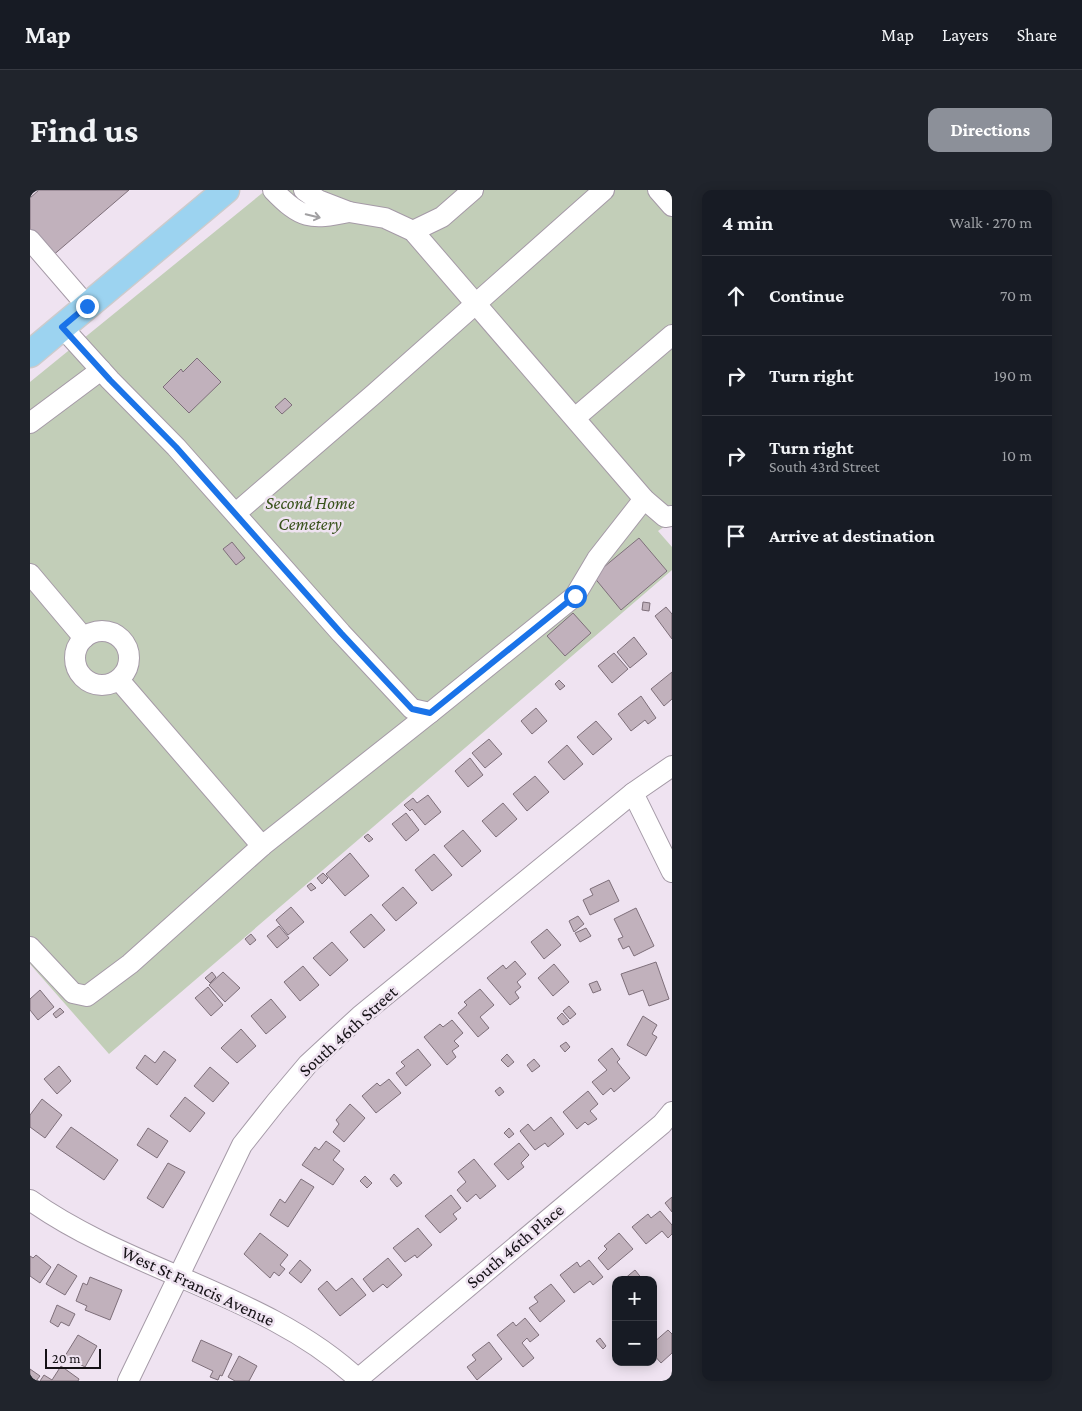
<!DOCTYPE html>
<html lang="en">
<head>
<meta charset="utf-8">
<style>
	body { margin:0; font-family:"Crimson Pro",serif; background:#20242c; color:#f1f3f6 }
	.controls { position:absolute; right:15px; bottom:15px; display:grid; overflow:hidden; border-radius:10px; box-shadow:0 2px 12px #0003 }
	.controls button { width:45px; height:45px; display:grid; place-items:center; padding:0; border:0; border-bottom:1px solid #363941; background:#171b24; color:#f1f3f6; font:25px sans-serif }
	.scale { position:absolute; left:15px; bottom:12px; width:56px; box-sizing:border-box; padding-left:5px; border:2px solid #151116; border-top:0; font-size:14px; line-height:18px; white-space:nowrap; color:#151116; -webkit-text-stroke:4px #efe3f1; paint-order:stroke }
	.stop { position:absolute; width:15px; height:15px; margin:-11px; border:4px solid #1a73e8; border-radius:50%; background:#fff }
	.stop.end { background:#1a73e8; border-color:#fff; box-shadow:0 1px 5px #0008 }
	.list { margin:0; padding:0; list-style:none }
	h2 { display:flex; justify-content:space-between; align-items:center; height:65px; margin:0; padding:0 20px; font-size:21px }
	h2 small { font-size:16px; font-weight:400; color:#9ea1a6 }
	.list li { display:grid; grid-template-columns:32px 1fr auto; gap:15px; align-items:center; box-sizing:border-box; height:80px; padding:0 20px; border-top:1px solid #363941 }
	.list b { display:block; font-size:19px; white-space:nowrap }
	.list p { margin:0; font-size:16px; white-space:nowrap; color:#9ea1a6 }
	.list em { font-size:16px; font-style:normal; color:#9ea1a6 }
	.icon { flex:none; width:28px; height:28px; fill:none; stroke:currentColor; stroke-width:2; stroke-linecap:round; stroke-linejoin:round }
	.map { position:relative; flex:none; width:642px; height:1191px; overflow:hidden; border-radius:10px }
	header { display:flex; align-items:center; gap:30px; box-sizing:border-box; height:70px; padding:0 25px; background:#171b24; border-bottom:1px solid #363941 }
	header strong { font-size:24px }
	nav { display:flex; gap:28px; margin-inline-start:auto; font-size:18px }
	.intro { display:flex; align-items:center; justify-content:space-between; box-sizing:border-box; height:120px; padding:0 30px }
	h1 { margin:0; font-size:35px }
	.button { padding:12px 22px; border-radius:10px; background:#8c9099; color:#fff; font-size:18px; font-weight:700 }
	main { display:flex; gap:30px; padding:0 30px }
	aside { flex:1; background:#171b24; border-radius:10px; box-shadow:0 2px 12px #0003 }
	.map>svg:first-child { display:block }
	.green { fill:#c2ceb8 }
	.building { fill:#c1b1bc; stroke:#7e6f7a }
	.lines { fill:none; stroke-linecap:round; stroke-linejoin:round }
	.minor-casing { stroke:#a59aa7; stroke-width:22 }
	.major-casing { stroke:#cccbcc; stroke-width:29 }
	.minor { stroke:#fff; stroke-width:20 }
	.major { stroke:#9cd3f0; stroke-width:26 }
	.oneway { stroke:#a1a0a2 }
	.route { stroke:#1a73e8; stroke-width:6 }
	.labels { text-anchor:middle; stroke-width:5; stroke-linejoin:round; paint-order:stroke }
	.park-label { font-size:18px; font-style:italic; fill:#38521b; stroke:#efe3f1 }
	.street-label { font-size:18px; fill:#151116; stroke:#efe3f1 }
</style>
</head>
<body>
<header>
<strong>Map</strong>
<nav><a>Map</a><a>Layers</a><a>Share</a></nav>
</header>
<div class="intro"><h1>Find us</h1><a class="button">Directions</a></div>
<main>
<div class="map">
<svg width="642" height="1191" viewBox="0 0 642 1191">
	<rect width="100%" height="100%" fill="#efe3f1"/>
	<path class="green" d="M236 0H642V331L628 341 642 357V380L79 864 0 774V192Z"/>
	<g class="building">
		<path d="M9 0H99L21 67 0 43V8Z"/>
		<path d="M167 168 191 192 159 223 133 197 151 179 153 182Z"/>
		<path d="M255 208 262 215 252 224 245 217Z"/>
		<path d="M609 348 637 381 591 420 563 386Z"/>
		<path d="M202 352 215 368 206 375 193 359Z"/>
		<path d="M613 412 620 413 619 421 612 420Z"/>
		<path d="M636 417 642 424V449L625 426Z"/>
		<path d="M543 423 561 443 535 466 517 446Z"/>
		<path d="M604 447 617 464 600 478 587 462Z"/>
		<path d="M584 463 598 479 582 493 568 476Z"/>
		<path d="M642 482V509L634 516 621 499Z"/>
		<path d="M529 490 535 496 530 500 525 494Z"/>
		<path d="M611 506 626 528 618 534 615 530 601 541 588 524Z"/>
		<path d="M506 518 517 531 502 544 491 531Z"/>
		<path d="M566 531 582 549 563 565 547 547Z"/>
		<path d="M459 549 472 564 455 578 442 563Z"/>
		<path d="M537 555 553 574 534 590 518 572Z"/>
		<path d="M440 568 453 585 438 597 425 581Z"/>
		<path d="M505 586 519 602 497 621 483 604Z"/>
		<path d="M398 605 411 622 395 635 382 619 380 621 374 615 383 608 387 613Z"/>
		<path d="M473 613 487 629 466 647 452 631Z"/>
		<path d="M376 623 389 640 376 651 362 634Z"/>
		<path d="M433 640 451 661 432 677 414 656Z"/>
		<path d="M338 644 343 649 339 652 334 647Z"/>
		<path d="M320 663 339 686 315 706 296 684Z"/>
		<path d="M404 664 422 685 402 701 385 680Z"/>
		<path d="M293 683 298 688 292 694 287 688Z"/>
		<path d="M579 690 589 711 560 725 553 710 563 705 560 699Z"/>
		<path d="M281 693 286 698 281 701 277 696Z"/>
		<path d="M373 697 387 713 366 731 352 715Z"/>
		<path d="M261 717 274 732 258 745 246 730Z"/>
		<path d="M606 718 624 756 604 766 599 756 593 759 588 749 593 747 584 729Z"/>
		<path d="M341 724 355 740 334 758 320 742Z"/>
		<path d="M548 726 554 734 544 742 539 731Z"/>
		<path d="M249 736 259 748 247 758 237 746Z"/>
		<path d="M556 738 561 746 550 752 545 743Z"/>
		<path d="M517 739 531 755 514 769 501 752Z"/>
		<path d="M221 744 226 750 220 755 215 749Z"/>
		<path d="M302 752 318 770 300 786 283 768Z"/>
		<path d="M485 771 496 784 487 792 491 797 485 802 489 808 480 815 457 788 473 775 476 779Z"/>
		<path d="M626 772 639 809 619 816 613 800 599 805 591 784Z"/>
		<path d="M524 774 539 792 523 806 508 788Z"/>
		<path d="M273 776 289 795 270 811 254 792Z"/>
		<path d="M182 782 186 787 180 793 175 788Z"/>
		<path d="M193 782 210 798 195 812 179 795Z"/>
		<path d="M567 791 571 800 563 803 559 794Z"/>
		<path d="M178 797 193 815 181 826 165 808Z"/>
		<path d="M450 799 464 815 450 827 459 838 448 847 428 823 437 815 434 812Z"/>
		<path d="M10 800 24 817 8 830 0 820V809Z"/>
		<path d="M241 809 256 827 236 844 221 826Z"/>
		<path d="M539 816 546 824 540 829 533 821Z"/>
		<path d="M30 818 34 822 26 828 23 824Z"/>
		<path d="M532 823 539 831 533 835 527 828Z"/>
		<path d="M613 826 627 835 622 844 627 847 616 866 597 855Z"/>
		<path d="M422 830 433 843 424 851 429 856 422 861 426 867 417 875 394 847 410 834 413 837Z"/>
		<path d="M211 839 226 856 207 873 191 858Z"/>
		<path d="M536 852 540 857 535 862 530 856Z"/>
		<path d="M582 858 590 869 587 872 600 888 584 902 581 898 573 905 562 892 577 880 568 870Z"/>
		<path d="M388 859 401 875 376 896 366 883 375 876 371 872Z"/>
		<path d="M134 861 146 870 127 895 106 878 115 865 125 873Z"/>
		<path d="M477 864 484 872 478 877 471 870Z"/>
		<path d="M504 869 510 876 502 882 497 875Z"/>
		<path d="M29 876 41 891 27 904 14 889Z"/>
		<path d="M180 877 199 893 183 912 164 896Z"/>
		<path d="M359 889 371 903 346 923 332 906 347 893 350 896Z"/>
		<path d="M470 897 474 902 469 906 465 901Z"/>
		<path d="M558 901 568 914 560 921 567 929 558 935 555 932 547 939 533 922Z"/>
		<path d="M155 907 175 923 160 942 140 926Z"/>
		<path d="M12 909 32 925 15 948 0 937V925Z"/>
		<path d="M320 914 335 928 314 952 303 942 309 934 306 930Z"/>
		<path d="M521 927 534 944 518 957 515 953 505 960 490 941 498 934 504 941Z"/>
		<path d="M41 937 88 970 74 990 26 957Z"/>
		<path d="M118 938 138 951 127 968 107 955Z"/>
		<path d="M479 938 484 944 479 948 474 943Z"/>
		<path d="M296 951 310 961 303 970 314 979 303 995 272 975 285 957 289 960Z"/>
		<path d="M489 953 499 965 491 973 494 977 478 990 464 974Z"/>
		<path d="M444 969 466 996 450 1009 446 1004 437 1012 427 1000 436 992 428 982Z"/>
		<path d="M138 973 155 982 133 1018 117 1008Z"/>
		<path d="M364 984 372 993 367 997 360 989Z"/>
		<path d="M335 986 342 993 337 998 330 991Z"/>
		<path d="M271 989 284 997 258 1037 240 1025 250 1009 255 1013Z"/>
		<path d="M421 1005 431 1018 423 1024 427 1029 410 1043 395 1026Z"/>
		<path d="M642 1007V1022L635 1013Z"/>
		<path d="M630 1021 642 1035V1044L638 1048 632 1041 616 1054 602 1037 618 1024 621 1028Z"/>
		<path d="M388 1038 402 1055 387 1068 385 1065 375 1072 363 1058Z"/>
		<path d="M230 1043 258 1065 250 1075 255 1079 249 1086 244 1082 240 1088 214 1064Z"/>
		<path d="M589 1043 603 1059 578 1080 568 1068 577 1059 574 1056Z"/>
		<path d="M6 1065 21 1077 10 1093 0 1086V1066L3 1068Z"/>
		<path d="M358 1068 372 1085 357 1098 353 1094 343 1102 333 1089Z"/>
		<path d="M270 1070 281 1080 271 1093 259 1083Z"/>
		<path d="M559 1070 573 1087 563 1095 560 1091 544 1103 530 1085 547 1072 550 1077Z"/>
		<path d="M28 1074 47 1086 35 1105 16 1094Z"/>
		<path d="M605 1080 613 1090H593Z"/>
		<path d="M60 1087 92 1100 80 1130 55 1120 57 1116 46 1111 53 1093 57 1095Z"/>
		<path d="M322 1088 336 1105 310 1126 288 1099 297 1091 306 1101Z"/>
		<path d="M521 1094 535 1111 510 1132 499 1118 508 1112 504 1107Z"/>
		<path d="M27 1115 45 1124 39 1136 31 1132 28 1137 20 1132Z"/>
		<path d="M495 1128 509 1145 500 1152 497 1148 492 1153 504 1168 493 1177 467 1145 483 1132 486 1136Z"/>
		<path d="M638 1140 642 1144V1163L631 1173 623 1164V1153Z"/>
		<path d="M48 1145 67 1156 55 1177 35 1166Z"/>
		<path d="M570 1148 576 1156 573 1159 566 1151Z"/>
		<path d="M171 1150 202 1164 192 1186 190 1185 188 1190 180 1187 183 1181 162 1171Z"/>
		<path d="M459 1152 472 1169 447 1190 437 1177 446 1170 442 1165Z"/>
		<path d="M209 1166 227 1176 219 1191H205L198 1187Z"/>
		<path d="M31 1176 49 1189 48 1191H10L14 1185 22 1190Z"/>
		<path d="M0 1179 10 1186 6 1191H0Z"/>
	</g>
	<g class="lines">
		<defs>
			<g id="minor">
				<path d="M243 0C271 29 280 30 319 22L288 10 274 0"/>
				<path d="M628 0 642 16"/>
				<path d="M319 22 355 28 383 41 614 309 635 327 642 326"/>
				<path d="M383 41 412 27 443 0"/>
				<path d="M0 50 57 116"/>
				<path d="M32 137 80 190 146 257 311 443 382 519 400 523 545 406 567 369 614 309"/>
				<path d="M545 228 642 145"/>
				<path d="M0 233 71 180"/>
				<path d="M206 323 344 204 574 0"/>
				<path d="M0 384 54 448"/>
				<circle cx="72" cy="468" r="27"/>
				<path d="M89 490 232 656 400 523"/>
				<path d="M603 603 642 682"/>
				<path d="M0 757 43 803 57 806 100 774 232 656"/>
				<path d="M0 1010C101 1082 240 1105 330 1191"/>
				<path d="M328 1189 632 934 642 922"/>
				<path d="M98 1191 212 955 246 912 278 874 330 826 603 603 642 576"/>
			</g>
			<path id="major" d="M0 164 196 0"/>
		</defs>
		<use href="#minor" class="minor-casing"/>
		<use href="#major" class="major-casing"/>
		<use href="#minor" class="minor"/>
		<use href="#major" class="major"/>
	</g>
	<defs><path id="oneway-shaft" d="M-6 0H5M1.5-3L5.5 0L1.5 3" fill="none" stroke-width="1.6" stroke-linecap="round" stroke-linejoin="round" transform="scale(1.25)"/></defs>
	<use class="oneway" href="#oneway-shaft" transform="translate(283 26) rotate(14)"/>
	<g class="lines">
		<path class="route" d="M57 116 32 137 80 190 146 257 311 443 382 519 400 523 545 406"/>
	</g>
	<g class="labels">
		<g class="park-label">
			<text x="280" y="319">Second Home<tspan x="280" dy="21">Cemetery</tspan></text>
		</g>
		<g class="street-label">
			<text transform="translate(318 841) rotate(-42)" y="6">South 46th Street</text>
			<text transform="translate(485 1056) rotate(-40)" y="6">South 46th Place</text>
			<text transform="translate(168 1096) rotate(25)" y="6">West St Francis Avenue</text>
		</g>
	</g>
</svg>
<div class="controls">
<button>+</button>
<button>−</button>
</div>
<div class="scale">20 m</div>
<div class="stop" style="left:545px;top:406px"></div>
<div class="stop end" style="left:57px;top:116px"></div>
</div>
<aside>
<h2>4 min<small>Walk · 270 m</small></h2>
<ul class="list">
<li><svg class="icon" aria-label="ahead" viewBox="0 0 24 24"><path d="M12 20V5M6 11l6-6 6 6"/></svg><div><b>Continue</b></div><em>70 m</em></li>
<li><svg class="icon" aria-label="right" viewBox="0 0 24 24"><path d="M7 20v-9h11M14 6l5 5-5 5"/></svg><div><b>Turn right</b></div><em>190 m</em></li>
<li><svg class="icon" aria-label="right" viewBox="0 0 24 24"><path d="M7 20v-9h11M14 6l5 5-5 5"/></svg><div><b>Turn right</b><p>South 43rd Street</p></div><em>10 m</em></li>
<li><svg class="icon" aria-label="arrive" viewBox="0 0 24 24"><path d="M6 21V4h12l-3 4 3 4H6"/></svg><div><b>Arrive at destination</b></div></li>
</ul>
</aside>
</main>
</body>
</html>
